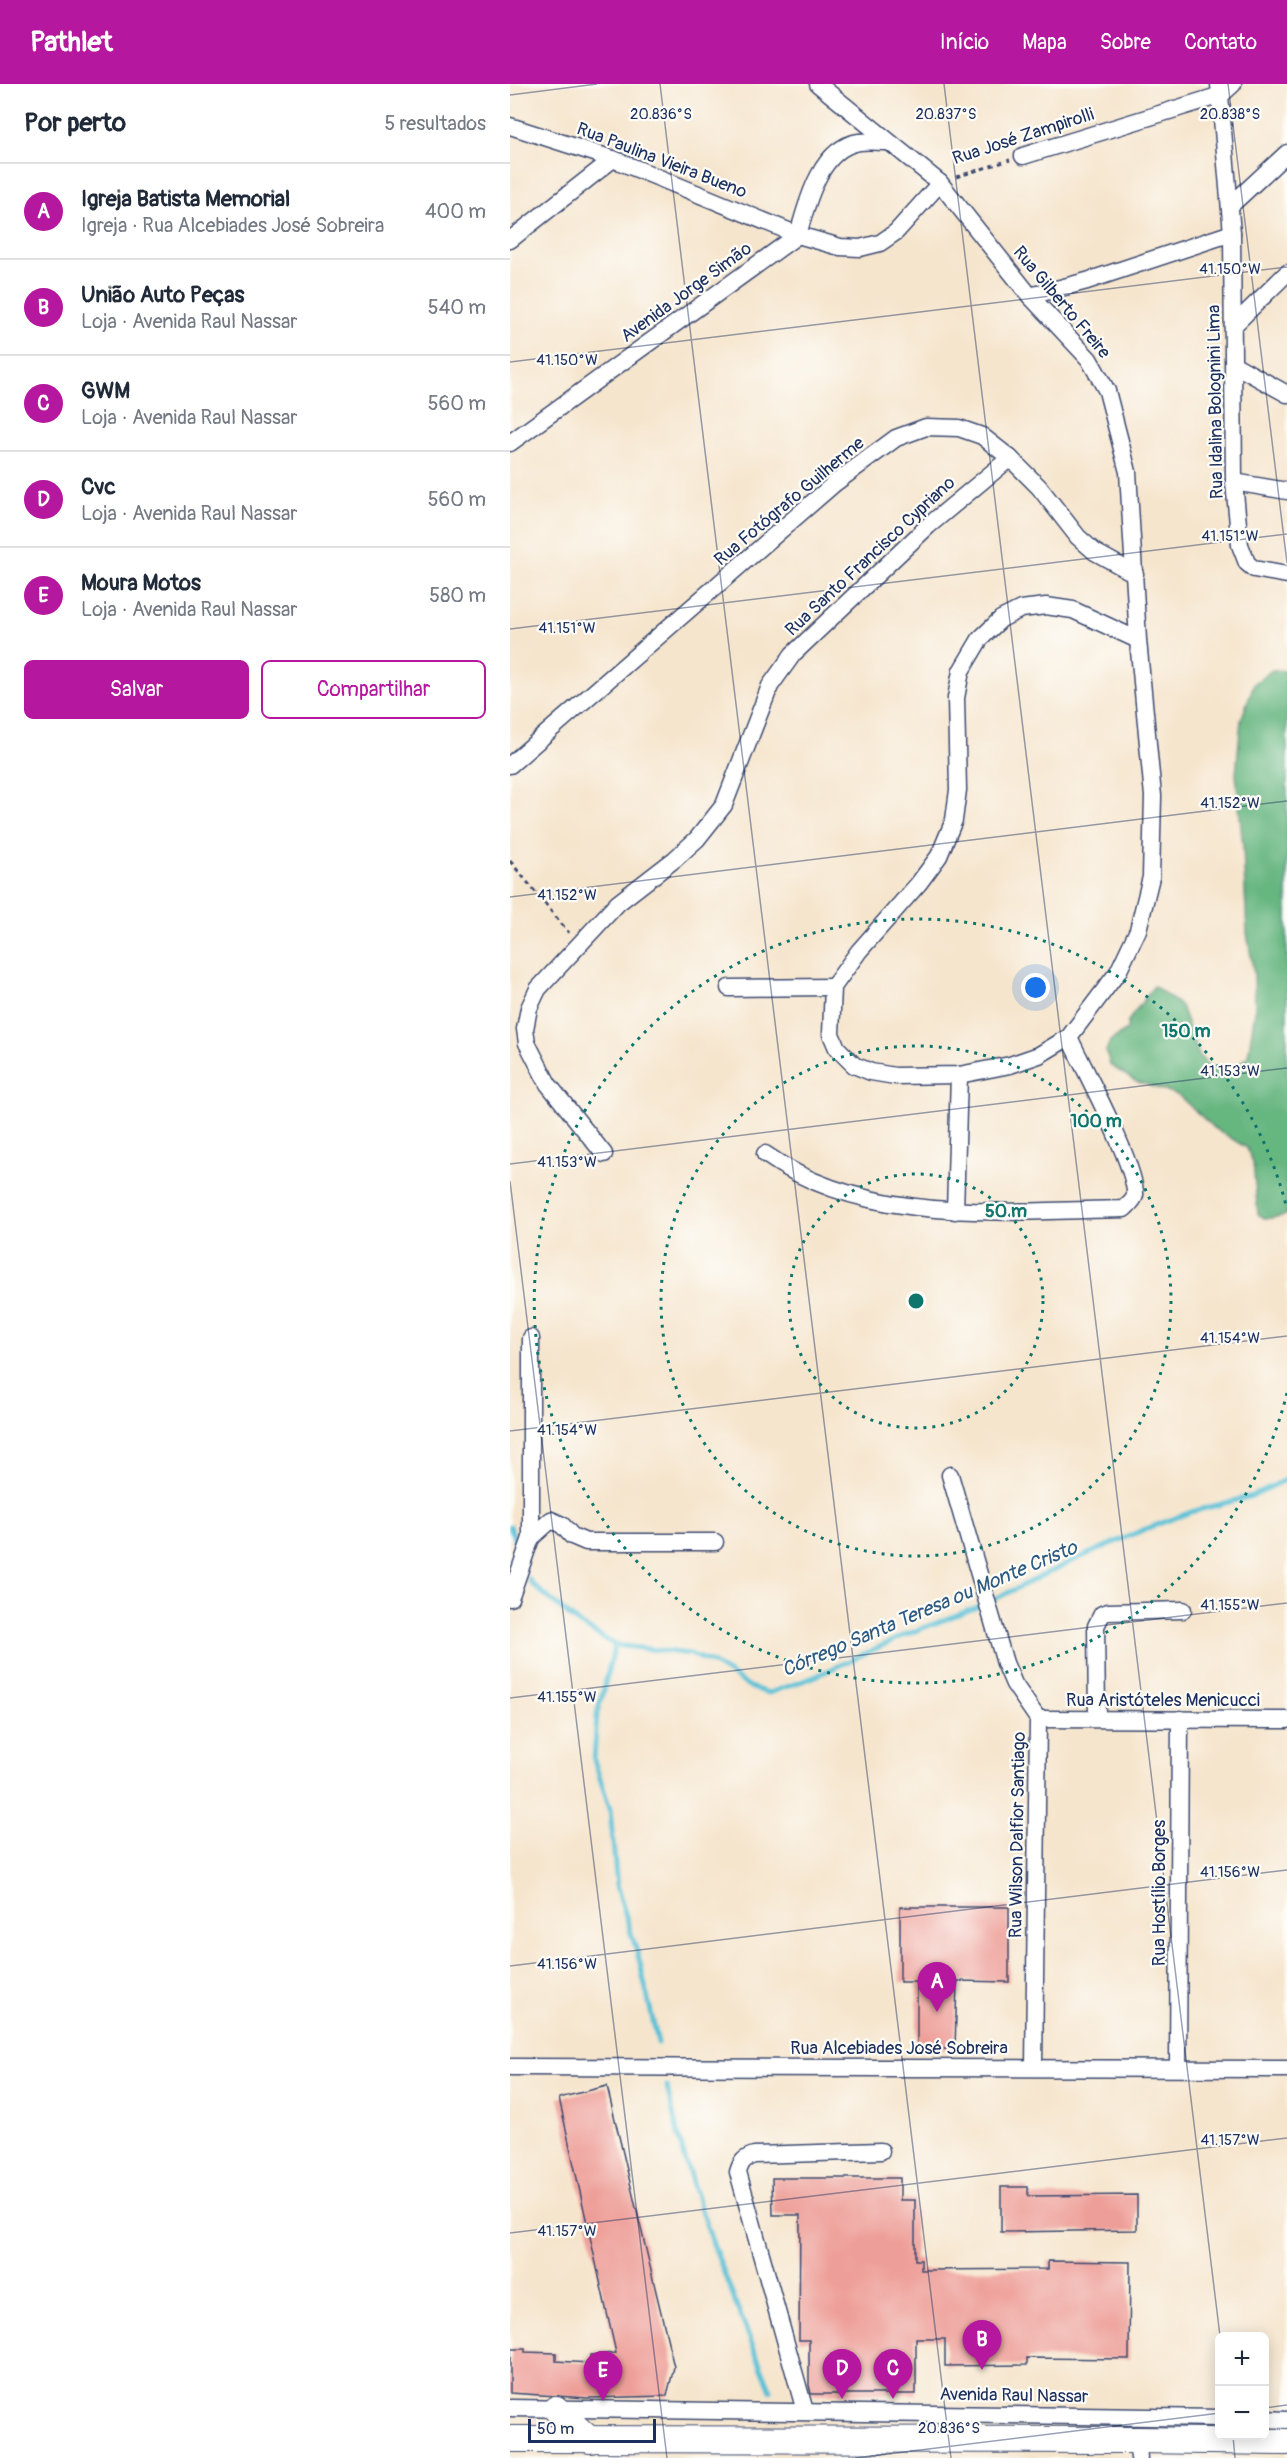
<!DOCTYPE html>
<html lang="pt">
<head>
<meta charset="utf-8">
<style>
	body { margin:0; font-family:Pangolin,sans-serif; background:#f2f2f3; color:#1f2937 }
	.controls { position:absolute; right:18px; bottom:18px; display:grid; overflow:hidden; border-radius:9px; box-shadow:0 3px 15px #0003 }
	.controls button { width:54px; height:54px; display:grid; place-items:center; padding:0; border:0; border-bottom:2px solid #e0e1e3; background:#fff; color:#1f2937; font:30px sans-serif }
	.scale { position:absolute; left:18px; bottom:15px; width:128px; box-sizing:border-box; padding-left:6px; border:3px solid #1b2f5e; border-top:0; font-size:16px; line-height:21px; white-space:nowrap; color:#1b2f5e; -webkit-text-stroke:4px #fdfcf7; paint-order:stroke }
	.you { position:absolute; left:526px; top:904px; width:21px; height:21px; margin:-15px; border:4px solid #fff; border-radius:50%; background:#1a73e8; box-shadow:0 0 0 9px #1a73e833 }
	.badge { display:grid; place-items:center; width:39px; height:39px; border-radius:50%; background:#b5179e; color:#fff; font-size:20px; font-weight:700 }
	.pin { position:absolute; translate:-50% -50px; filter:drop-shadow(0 2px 3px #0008) }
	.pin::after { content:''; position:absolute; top:32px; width:21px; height:18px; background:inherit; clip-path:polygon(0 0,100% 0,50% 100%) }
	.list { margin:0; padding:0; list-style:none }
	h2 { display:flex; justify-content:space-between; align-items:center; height:78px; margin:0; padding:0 24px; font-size:26px }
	h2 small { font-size:20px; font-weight:400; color:#747a83 }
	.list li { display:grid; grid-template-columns:39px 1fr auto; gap:18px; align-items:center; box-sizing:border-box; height:96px; padding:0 24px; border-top:2px solid #e0e1e3 }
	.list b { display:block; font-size:22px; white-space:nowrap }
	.list p { margin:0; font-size:20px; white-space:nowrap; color:#747a83 }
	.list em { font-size:20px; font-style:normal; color:#747a83 }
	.actions { display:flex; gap:12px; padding:18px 24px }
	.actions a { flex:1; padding:14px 0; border:2px solid #b5179e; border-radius:9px; text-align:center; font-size:21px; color:#b5179e }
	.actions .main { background:#b5179e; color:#fff }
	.map { position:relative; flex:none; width:777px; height:2374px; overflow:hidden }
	header { display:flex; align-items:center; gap:36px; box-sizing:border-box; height:84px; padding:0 30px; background:#b5179e; color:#fff }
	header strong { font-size:28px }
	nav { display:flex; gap:33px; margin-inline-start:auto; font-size:21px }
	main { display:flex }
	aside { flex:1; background:#fff }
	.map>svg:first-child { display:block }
	.forest { fill:#66b680; stroke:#40726f; stroke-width:1.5 }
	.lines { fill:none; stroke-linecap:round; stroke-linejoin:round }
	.stream { stroke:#58c0d5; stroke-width:5 }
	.building { fill:#ee9e98 }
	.minor-casing { stroke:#3c4a6f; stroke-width:19 }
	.highway-casing { stroke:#3c4a6f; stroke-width:28 }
	.path { stroke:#3c4a6f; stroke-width:3; stroke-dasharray:4.5 4.5; stroke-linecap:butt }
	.minor { stroke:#fff; stroke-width:16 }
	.highway { stroke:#fff; stroke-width:26 }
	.ticks { fill:none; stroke:#1b2f5e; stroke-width:1.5; stroke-opacity:0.45 }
	.ring { fill:none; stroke:#0f766e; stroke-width:3; stroke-dasharray:3 6 }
	.labels { text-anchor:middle; stroke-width:4.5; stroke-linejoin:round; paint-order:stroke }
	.street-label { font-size:18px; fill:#1b2f5e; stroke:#fdfcf7 }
	.water-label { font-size:20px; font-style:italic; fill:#2d5a82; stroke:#fdfcf7 }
	.ticks-label { font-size:15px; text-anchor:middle; fill:#1b2f5e; stroke:#fdfcf7; stroke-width:4.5; stroke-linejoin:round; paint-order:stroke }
	.centre { fill:#0f766e; stroke:#fdfcf7; stroke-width:3 }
	.ring-label { font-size:18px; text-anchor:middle; font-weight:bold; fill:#0f766e; stroke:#fdfcf7; stroke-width:4.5; stroke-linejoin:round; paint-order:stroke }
</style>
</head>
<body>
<header>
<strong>Pathlet</strong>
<nav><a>Início</a><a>Mapa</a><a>Sobre</a><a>Contato</a></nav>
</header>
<main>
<aside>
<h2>Por perto<small>5 resultados</small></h2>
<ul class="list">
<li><span class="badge">A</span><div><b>Igreja Batista Memorial</b><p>Igreja · Rua Alcebiades José Sobreira</p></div><em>400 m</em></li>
<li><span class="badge">B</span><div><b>União Auto Peças</b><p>Loja · Avenida Raul Nassar</p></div><em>540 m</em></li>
<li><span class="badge">C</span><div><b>GWM</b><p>Loja · Avenida Raul Nassar</p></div><em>560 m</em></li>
<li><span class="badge">D</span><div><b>Cvc</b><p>Loja · Avenida Raul Nassar</p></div><em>560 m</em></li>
<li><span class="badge">E</span><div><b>Moura Motos</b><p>Loja · Avenida Raul Nassar</p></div><em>580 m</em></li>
</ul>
<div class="actions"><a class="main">Salvar</a><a>Compartilhar</a></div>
</aside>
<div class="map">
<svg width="777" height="2374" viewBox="0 0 777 2374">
	<rect width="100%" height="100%" fill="#fdfcf7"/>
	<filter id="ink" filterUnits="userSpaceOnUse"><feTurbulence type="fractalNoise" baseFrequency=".0167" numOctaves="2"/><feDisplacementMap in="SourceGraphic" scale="12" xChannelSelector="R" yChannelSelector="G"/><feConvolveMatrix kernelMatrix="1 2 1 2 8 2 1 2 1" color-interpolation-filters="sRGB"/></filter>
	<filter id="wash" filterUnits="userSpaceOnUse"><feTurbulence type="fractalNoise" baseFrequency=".008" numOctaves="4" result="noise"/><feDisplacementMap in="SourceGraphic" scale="24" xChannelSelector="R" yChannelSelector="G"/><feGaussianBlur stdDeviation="1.35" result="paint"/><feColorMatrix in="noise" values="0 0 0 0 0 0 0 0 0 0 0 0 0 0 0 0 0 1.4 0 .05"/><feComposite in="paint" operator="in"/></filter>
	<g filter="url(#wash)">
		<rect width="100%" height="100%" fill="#f6e5cd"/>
		<path class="forest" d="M762 586 777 587V1131L756 1135 748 1130 743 1079 737 1064 704 1044 668 1011 625 997 600 981 596 967 600 957 617 946 618 937 644 902 671 922 689 972 703 986 724 984 738 972 745 927 744 890 737 849 733 763 726 690 731 636 744 600Z"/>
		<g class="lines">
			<g class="stream">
				<path d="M0 1442 6 1460"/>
				<path d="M19 1495 22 1500 68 1539 105 1561 180 1570 202 1579 242 1604 259 1609 304 1593 395 1551 475 1520 560 1478 633 1446 681 1428 742 1412 777 1395"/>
				<path d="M105 1561 87 1630 84 1676 100 1725 107 1803 129 1875 148 1959"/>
				<path d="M157 2002C178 2107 221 2208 261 2307"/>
			</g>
		</g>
		<g id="blocks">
			<g class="building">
				<path d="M390 1823H499V1898L447 1897 445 1965H407V1898H390Z"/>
				<path d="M97 2002 164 2283 157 2312 78 2314 0 2309V2265H15V2268L46 2269V2277L80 2279V2271L106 2269 49 2014Z"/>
				<path d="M262 2094H390V2116H405V2176H411V2186L538 2185V2177L620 2178 619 2275 517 2274V2281L435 2282V2255H406V2310H301L299 2301V2256H289L290 2131H263Z"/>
				<path d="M491 2103H518V2112L627 2111V2146L491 2148Z"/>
			</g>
		</g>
	</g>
	<g filter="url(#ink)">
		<use href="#blocks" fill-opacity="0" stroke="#3c4a6f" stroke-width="1.5"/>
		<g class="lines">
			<defs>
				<g id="minor">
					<path d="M308 0 430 99 520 212 579 275 597 307 618 388 628 556 643 712 641 793 628 846 608 888 559 953 529 971 500 981 449 991 385 992 361 988 344 981 327 964 321 950 323 903 349 867 409 799 429 772 444 736 448 706 446 614 451 587 470 555 491 535 511 525 536 522 563 526 628 556"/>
					<path d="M709 0 722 149 724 398 730 461 737 479 744 485 777 491"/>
					<path d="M0 42 103 75 288 151 330 163 350 164 370 159 386 148 430 99"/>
					<path d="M513 72 711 11 723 0"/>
					<path d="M720 122 777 69"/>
					<path d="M0 156 103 75"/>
					<path d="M520 212 577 197 722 149"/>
					<path d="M723 242 777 189"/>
					<path d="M725 281 777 310"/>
					<path d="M0 359 288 151C297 119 310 64 349 58 358 57 368 58 377 58"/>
					<path d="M724 398 777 407"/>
					<path d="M0 681 325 399 386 354 416 343 449 344 472 352 500 374 529 403 568 453 585 468 625 490"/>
					<path d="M219 904 323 903"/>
					<path d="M94 1070 38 1000 17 959 15 945 19 924 28 905 108 819 165 775 187 755 214 721 260 602 283 570 418 442 500 374"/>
					<path d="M255 1070C356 1142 496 1127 614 1125 618 1121 624 1117 625 1111 627 1083 573 983 559 953"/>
					<path d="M445 1127 449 991"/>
					<path d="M440 1391 495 1579 504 1600 528 1635 524 1983"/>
					<path d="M21 1454 41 1436 52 1441 62 1452 76 1458H205"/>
					<path d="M0 1514 21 1454V1254"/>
					<path d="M587 1634 586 1542 592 1530 598 1528 673 1526"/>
					<path d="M528 1635 777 1636"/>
					<path d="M0 1983 777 1985"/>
					<path d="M668 1984 670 1635"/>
					<path d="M0 2324 710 2334"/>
					<path d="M295 2327 228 2088C231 2078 234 2074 244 2071L371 2067"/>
					<path d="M754 2335 777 2336"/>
					<path d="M627 2356 629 2374"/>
				</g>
				<g id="highway">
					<path d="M46 2325 80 2356"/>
					<path d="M0 2355 627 2356 777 2358"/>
				</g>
			</defs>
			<use href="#minor" class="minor-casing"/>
			<use href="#highway" class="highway-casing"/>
			<g class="path">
				<path d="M446 93 500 76"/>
				<path d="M0 777 59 849"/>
			</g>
			<use href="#minor" class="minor"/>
			<use href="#highway" class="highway"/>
		</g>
	</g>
	<path class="ticks" d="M150 0 441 2374M434 0 710 2252M718 0 777 479M0 11 87 0M0 278 777 183M0 545 777 450M0 813 777 717M0 1080 777 984M0 1097 157 2374M0 1347 777 1252M0 1614 777 1519M0 1882 777 1786M0 2149 777 2054M754 2324 777 2321M723 2352 725 2374M345 2374 710 2329"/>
	<g class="ring">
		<circle cx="406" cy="1217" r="127"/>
		<circle cx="406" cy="1217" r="255"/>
		<path d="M777 1309A382 382 0 1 1 777 1125"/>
	</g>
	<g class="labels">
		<g class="street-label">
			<text transform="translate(513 52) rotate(-18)" y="6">Rua José Zampirolli</text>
			<text transform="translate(152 76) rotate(21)" y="6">Rua Paulina Vieira Bueno</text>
			<text transform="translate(176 208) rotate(-36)" y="6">Avenida Jorge Simão</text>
			<text transform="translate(552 218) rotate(50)" y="6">Rua Gilberto Freire</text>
			<text transform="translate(705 318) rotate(-91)" y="6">Rua Idalina Bolognini Lima</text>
			<text transform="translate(279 417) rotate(-40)" y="6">Rua Fotógrafo Guilherme</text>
			<text transform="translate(360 472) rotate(-43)" y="6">Rua Santo Francisco Cypriano</text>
			<text x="653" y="1622">Rua Aristóteles Menicucci</text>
			<text transform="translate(507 1751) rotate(-89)" y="6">Rua Wilson Dalfior Santiago</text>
			<text transform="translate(649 1809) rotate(-90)" y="6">Rua Hostílio Borges</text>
			<text x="389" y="1970">Rua Alcebiades José Sobreira</text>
			<text transform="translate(504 2311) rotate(1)" y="6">Avenida Raul Nassar</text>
		</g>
		<g class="water-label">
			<text transform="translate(419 1524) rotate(-23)" y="7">Córrego Santa Teresa ou Monte Cristo</text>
		</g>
	</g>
	<g class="ticks-label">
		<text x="151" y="35">20.836°S</text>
		<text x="436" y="35">20.837°S</text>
		<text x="720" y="35">20.838°S</text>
		<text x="720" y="190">41.150°W</text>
		<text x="57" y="281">41.150°W</text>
		<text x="720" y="457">41.151°W</text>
		<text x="57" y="549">41.151°W</text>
		<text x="720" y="724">41.152°W</text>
		<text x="57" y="816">41.152°W</text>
		<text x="720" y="992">41.153°W</text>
		<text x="57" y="1083">41.153°W</text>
		<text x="720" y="1259">41.154°W</text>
		<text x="57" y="1351">41.154°W</text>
		<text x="720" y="1526">41.155°W</text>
		<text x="57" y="1618">41.155°W</text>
		<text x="720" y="1793">41.156°W</text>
		<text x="57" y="1885">41.156°W</text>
		<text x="720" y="2061">41.157°W</text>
		<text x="57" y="2152">41.157°W</text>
		<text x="439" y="2349">20.836°S</text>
	</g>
	<circle cx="406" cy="1217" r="9" class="centre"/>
	<g class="ring-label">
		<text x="676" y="953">150 m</text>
		<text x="586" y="1043">100 m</text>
		<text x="496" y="1133">50 m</text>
	</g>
</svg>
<div class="controls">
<button>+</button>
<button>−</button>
</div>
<div class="scale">50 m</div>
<div class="you"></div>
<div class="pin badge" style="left:427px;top:1928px">A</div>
<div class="pin badge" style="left:472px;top:2286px">B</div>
<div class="pin badge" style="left:383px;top:2315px">C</div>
<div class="pin badge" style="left:332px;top:2315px">D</div>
<div class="pin badge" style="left:93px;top:2317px">E</div>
</div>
</main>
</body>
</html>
